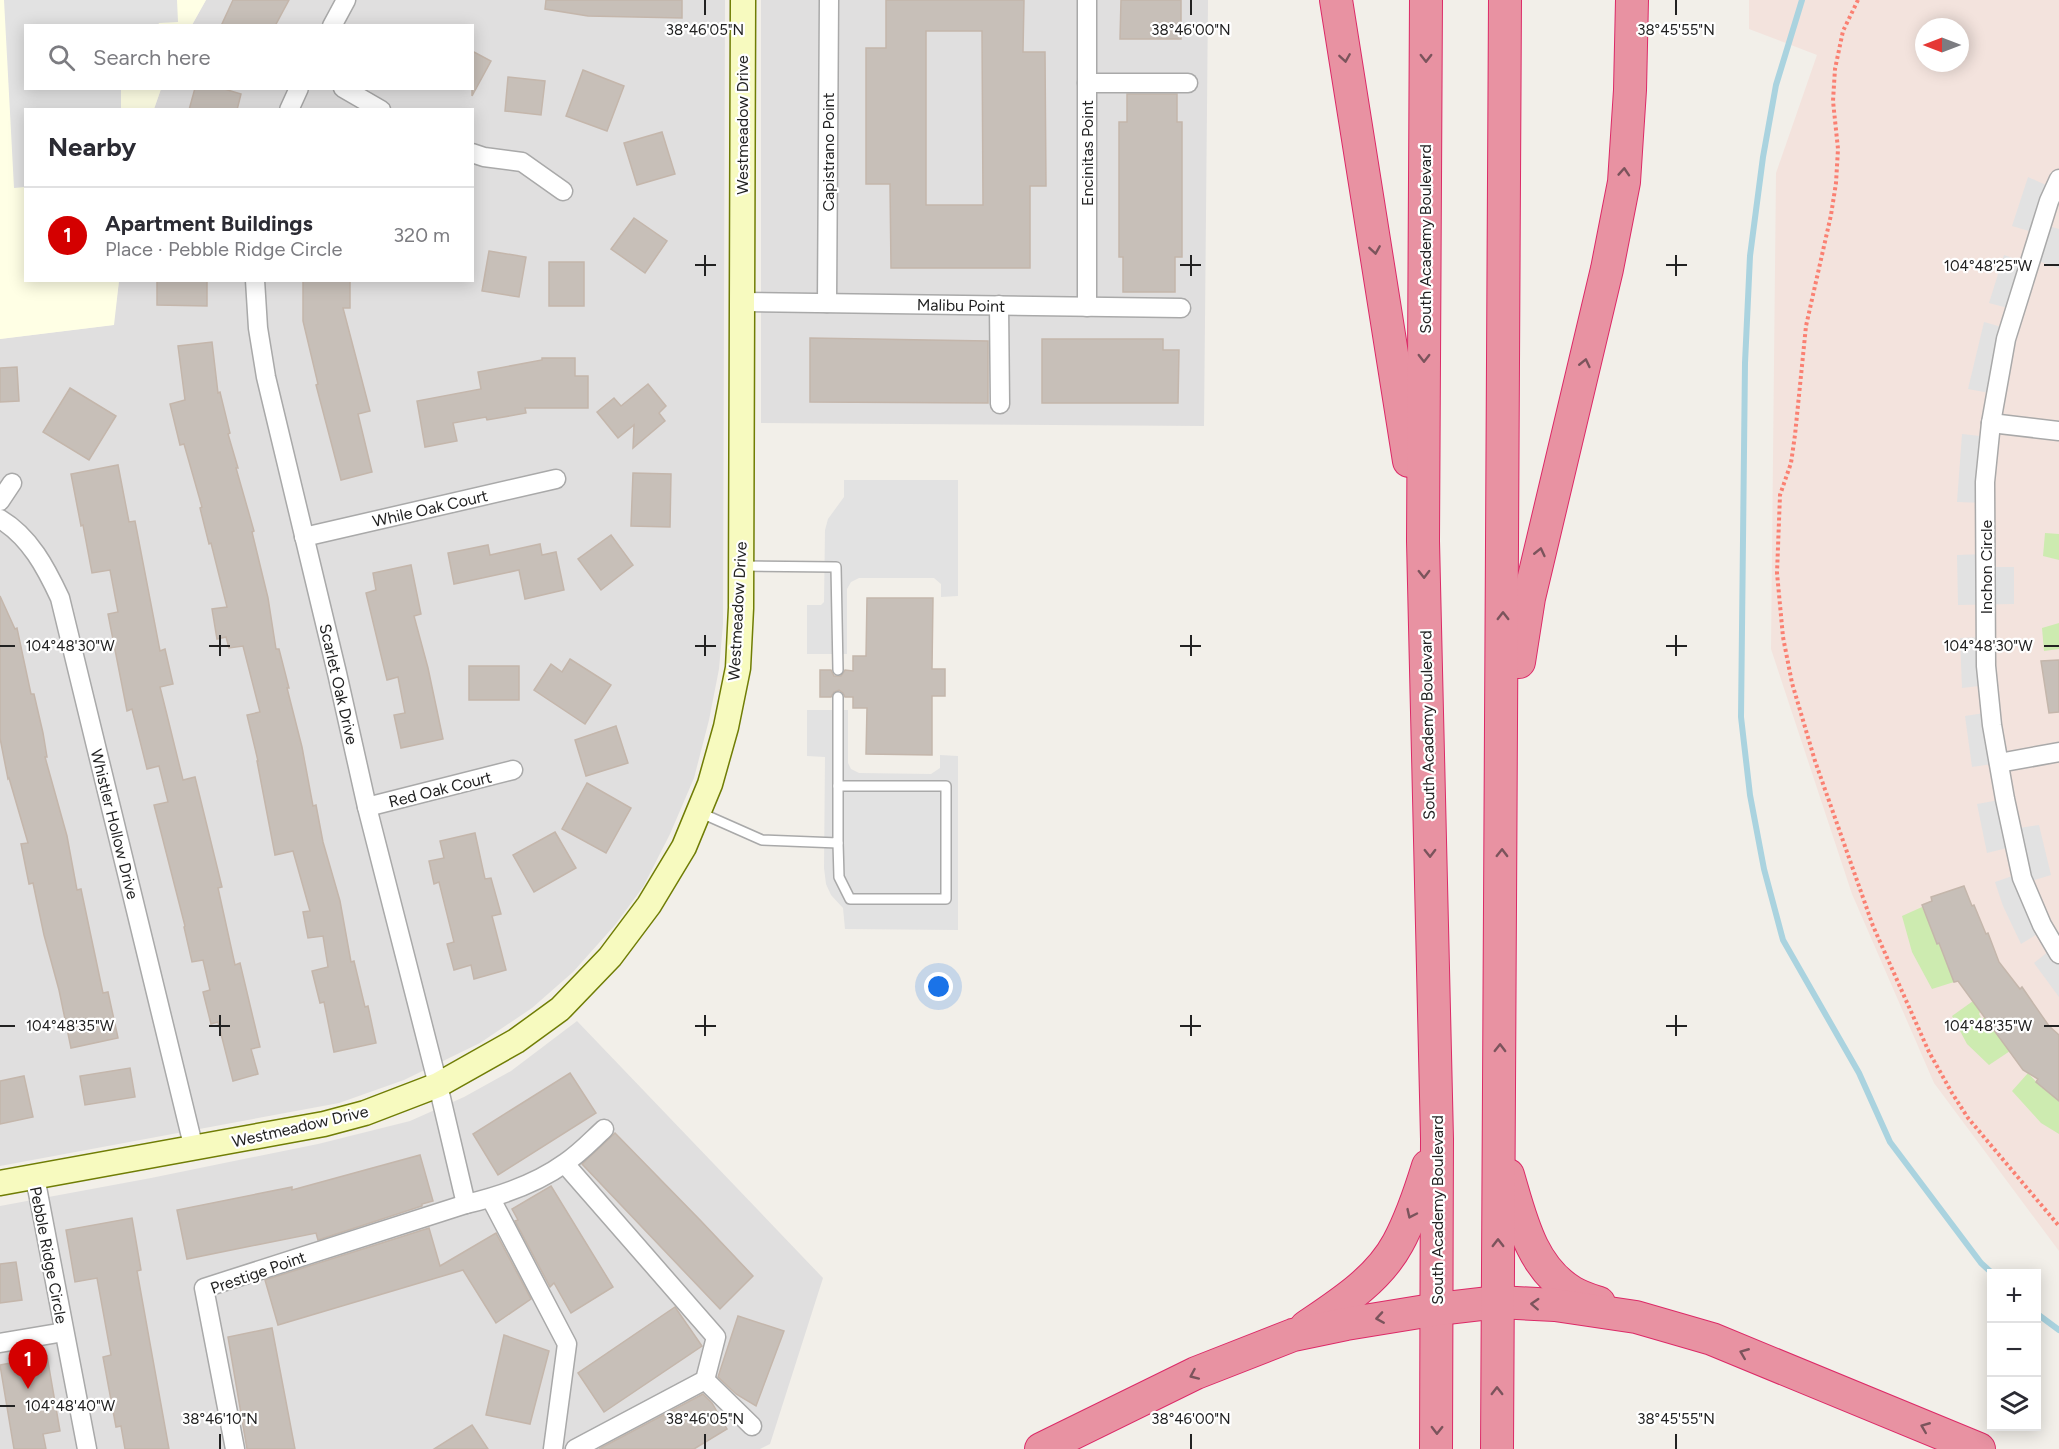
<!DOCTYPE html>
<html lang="en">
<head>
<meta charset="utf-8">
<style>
	body { margin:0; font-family:Figtree,sans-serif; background:#f7f7f7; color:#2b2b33 }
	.controls { position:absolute; right:18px; bottom:18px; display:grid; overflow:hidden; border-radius:0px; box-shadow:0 3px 15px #0003 }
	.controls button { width:54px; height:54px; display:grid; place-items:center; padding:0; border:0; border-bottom:2px solid #e1e1e2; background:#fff; color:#2b2b33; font:30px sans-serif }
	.compass { position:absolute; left:1915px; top:18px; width:54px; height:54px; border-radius:50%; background:#fff; box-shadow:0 3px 15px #0003; rotate:270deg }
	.you { position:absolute; left:939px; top:987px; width:21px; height:21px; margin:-15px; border:4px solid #fff; border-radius:50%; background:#1a73e8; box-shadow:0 0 0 9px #1a73e833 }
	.badge { display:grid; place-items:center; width:39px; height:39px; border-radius:50%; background:#d40000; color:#fff; font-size:20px; font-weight:700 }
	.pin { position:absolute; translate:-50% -50px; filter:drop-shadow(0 2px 3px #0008) }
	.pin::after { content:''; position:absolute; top:32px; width:21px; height:18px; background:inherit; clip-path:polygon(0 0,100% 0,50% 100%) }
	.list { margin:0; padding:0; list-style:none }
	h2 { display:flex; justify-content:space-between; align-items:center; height:78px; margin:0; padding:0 24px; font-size:26px }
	h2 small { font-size:20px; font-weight:400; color:#7c7c81 }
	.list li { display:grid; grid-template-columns:39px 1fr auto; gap:18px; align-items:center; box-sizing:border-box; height:96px; padding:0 24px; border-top:2px solid #e1e1e2 }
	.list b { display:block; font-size:22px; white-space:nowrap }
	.list p { margin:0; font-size:20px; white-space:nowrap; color:#7c7c81 }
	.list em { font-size:20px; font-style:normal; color:#7c7c81 }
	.icon { flex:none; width:33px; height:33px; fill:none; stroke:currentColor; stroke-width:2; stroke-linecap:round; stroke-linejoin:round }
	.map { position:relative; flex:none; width:2059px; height:1449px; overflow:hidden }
	.search { position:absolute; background:#fff; box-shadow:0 3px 15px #0003; left:24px; top:24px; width:450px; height:66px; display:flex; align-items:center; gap:15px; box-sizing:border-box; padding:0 21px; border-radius:0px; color:#7c7c81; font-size:22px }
	.panel { position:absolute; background:#fff; box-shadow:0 3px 15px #0003; left:24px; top:108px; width:450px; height:174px; border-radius:0px }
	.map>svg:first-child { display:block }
	.residential { fill:#e0dfdf }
	.education { fill:#ffffe5 }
	.military { fill:#f3e3dd; fill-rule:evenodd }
	.grass { fill:#cdebb0 }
	.parking { fill:#e2e2e2 }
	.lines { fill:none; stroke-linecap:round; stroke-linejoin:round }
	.stream { stroke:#aad3df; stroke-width:6 }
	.building { fill:#c7bfb8; stroke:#c4b6ab; stroke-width:1.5; fill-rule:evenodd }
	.lane-casing { stroke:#a9a9a9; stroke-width:12 }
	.street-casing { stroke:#a9a9a9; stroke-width:21 }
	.secondary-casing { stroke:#707d05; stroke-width:27 }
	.highway-casing { stroke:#dc2a67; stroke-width:34 }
	.path { stroke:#fa8072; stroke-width:4; stroke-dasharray:3 3; stroke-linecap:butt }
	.lane { stroke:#fff; stroke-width:9 }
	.street { stroke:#fff; stroke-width:18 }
	.secondary { stroke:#f7fabf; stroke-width:24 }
	.highway { stroke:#e892a2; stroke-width:32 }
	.oneway { stroke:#7b545c }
	.ticks { fill:none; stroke:#222; stroke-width:2 }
	.labels { text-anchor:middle; stroke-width:4.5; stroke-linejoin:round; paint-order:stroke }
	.street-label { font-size:16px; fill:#222; stroke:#fff }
	.ticks-label { font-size:15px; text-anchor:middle; fill:#222; stroke:#fff; stroke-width:4.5; stroke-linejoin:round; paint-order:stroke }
</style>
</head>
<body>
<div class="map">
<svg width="2059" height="1449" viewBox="0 0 2059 1449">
	<rect width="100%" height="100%" fill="#f2efe9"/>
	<g class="residential">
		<path d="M206 0H725L723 624 719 669 709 720 694 778 670 834 643 887 615 925 573 972 532 1008 480 1043 404 1080 339 1103 0 1166V339L113 325 119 281 472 280V110L154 109 161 89 472 88V26L192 25Z"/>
		<path d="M761 0H1208L1204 426 761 423Z"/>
		<path d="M577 1021 823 1278 770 1444 760 1449H0V1206L151 1178 318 1144 410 1121 464 1097 511 1071Z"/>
	</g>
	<path class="education" d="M0 0H206L192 25 26 26V88L161 89 154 109 26 110V280L119 281 114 325 0 339Z"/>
	<path class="military" d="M1749 0H2059V1251L1934 1083 1852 894 1771 649 1776 173 1817 55 1749 29ZM1924 27H1960V63H1924Z"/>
	<g class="grass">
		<path d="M2045 533 2059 534V560L2043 556Z"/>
		<path d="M2059 623V649L2044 651 2042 628Z"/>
		<path d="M1922 907 1935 935 1934 936 1937 944 1943 942 1946 961 1954 982 1932 989 1912 952 1902 916Z"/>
		<path d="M1973 1001 1980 1012 1979 1014 1982 1019 1985 1017 2010 1051 1989 1065 1967 1044 1952 1016Z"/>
		<path d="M2028 1073 2042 1088 2045 1085 2059 1101V1134L2041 1123 2012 1091Z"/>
	</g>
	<g class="parking">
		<path d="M4 0H177L178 22 159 23 158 25 26 26V88L121 89V109L26 110 25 187 14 188Z"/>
		<path d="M2028 177 2055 189 2042 224 2059 229V268L2031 259 2039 234 2012 226Z"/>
		<path d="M2004 255 2029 264 2015 310 1989 303Z"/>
		<path d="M1984 322 2009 329 1995 394 1968 389Z"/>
		<path d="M1962 434 1989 437 1985 503 1957 502Z"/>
		<path d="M844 480H958V596L941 597V584L934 578H859L851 582 847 589V654H807V605H821L824 602 825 530 828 519 844 497Z"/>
		<path d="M1985 554 1986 567H2014V604L1958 605 1957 555Z"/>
		<path d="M1986 637 1987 685 1962 688 1960 638Z"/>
		<path d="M807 710H848V763L851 769 859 773 931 774 940 768V755L958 756V930L845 929 843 908 831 895 826 884 824 868 825 757 807 756Z"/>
		<path d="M1991 712 1999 763 1972 767 1965 716Z"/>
		<path d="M2005 799 2012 829 2039 825 2051 875 2025 883 2044 930 2021 944 2003 906 1995 882 2021 873 2015 846 1987 853 1977 804Z"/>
		<path d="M2059 943V997L2034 963Z"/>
	</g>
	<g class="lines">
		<g class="stream">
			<path d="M1802 0 1776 85 1763 157 1750 256 1745 363 1741 717 1750 795 1764 869 1783 940 1859 1073 1890 1142 1981 1263 1993 1274"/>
			<path d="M2036 1313 2059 1330"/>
		</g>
	</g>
	<g class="building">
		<path d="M233 0H289L275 26H221Z"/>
		<path d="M546 0H682V18L588 16 545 9Z"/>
		<path d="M886 0H1024L1023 52H1045L1046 186H1030V268H891L890 184H866V48H886ZM926 31H982L983 205H926Z"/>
		<path d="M1121 0H1181V39H1120Z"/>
		<path d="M472 51 491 61 472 96Z"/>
		<path d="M583 70 624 86 607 131 566 116Z"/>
		<path d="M508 77 545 81 541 115 505 111Z"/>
		<path d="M195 88H221L241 94 237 110H189Z"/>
		<path d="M1127 94H1177V122H1182V257H1175V292H1123V257H1119V122H1127Z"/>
		<path d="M662 132 675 174 637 185 624 143Z"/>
		<path d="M634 218 667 241 645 273 611 249Z"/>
		<path d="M489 251 526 257 519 297 482 291Z"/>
		<rect x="549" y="262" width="35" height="44"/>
		<path d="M303 280H350V308H343L370 411 358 414 372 472 341 480 316 385 318 384 303 321Z"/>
		<path d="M157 281H207V306L157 305Z"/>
		<path d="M810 338 988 341V403L810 402Z"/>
		<path d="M1042 339H1163V350H1179L1178 403H1042Z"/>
		<path d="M212 342 218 393 220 392 230 433 228 434 238 468H236L254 531 252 532 268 598 276 649H279L289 688H287L302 747 313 806 316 805 323 842 340 901 351 962 354 961 365 1007 368 1006 376 1043 334 1052 324 1002 320 1003 312 971 328 967 323 936 308 938 303 912 310 911 293 851 275 855 257 761H258L247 715 260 712 243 646 229 648 226 637 217 639 212 609 227 607 211 543 209 544 200 508 202 507 184 444 180 445 170 404 185 400 178 346Z"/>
		<path d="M542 358H575V376H588V408H525L526 413 487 420 486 417 453 423 457 441 425 447 417 401 481 389 478 372 542 360Z"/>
		<path d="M17 367 19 401 0 402V368Z"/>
		<path d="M648 384 666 406 659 413 665 421 633 448 634 425 618 438 597 412 614 398 621 406Z"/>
		<path d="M70 388 116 416 89 460 43 432Z"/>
		<path d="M118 465 129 522 135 521 160 651 165 649 173 684 160 687 167 715 183 780 195 777 222 887 218 888 235 965 240 963 260 1047 251 1049 258 1074 233 1081 218 1022 211 1024 203 992 210 990 203 960 192 962 184 927 185 926 154 805 168 802 159 766 147 769 132 709 127 711 108 614 118 612 110 570 92 573 83 525 81 526 71 474Z"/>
		<path d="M633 473 671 474 670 527 631 526Z"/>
		<path d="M611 535 633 565 601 590 578 559Z"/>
		<path d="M540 544 542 555 556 552 564 590 525 599 519 570 454 584 448 553 488 545 490 555Z"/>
		<path d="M411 565 421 614 414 616 428 668 443 739 401 748 394 715 405 713 398 677 387 680 366 593 376 590 373 573Z"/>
		<path d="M0 596 15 629 17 628 31 694H34L43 733 47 757H45L67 836 77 890 81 889 103 993 108 992 118 1038 71 1048 59 990 44 935 33 883 29 884 21 844 28 843 9 778 8 779 0 738Z"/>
		<path d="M867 598H933L932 669H945V696H932V755L866 754 867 708H853V697H845L843 693 839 690 834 692 831 697H820V670H831L834 676H841L845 670 853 671V656H866Z"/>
		<path d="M570 659 611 685 585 724 534 690 551 664 562 672Z"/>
		<path d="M2059 660V712L2049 713 2041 661Z"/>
		<rect x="469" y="666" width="50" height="34"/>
		<path d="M616 726 628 763 586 776 575 740Z"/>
		<path d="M587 783 631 808 606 853 562 829Z"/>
		<path d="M555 832 576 868 534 892 513 855Z"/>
		<path d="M475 833 485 879 491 878 501 914 492 916 506 970 474 979 471 965 454 970 447 944 454 942 439 882 434 884 429 861 444 858 440 841Z"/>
		<path d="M1964 886 1972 906 1974 905 1986 934 1988 933 1999 962 2020 989 2022 987 2049 1026 2059 1035V1101L2036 1082 2038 1079 2023 1070 1958 981 1954 982 1939 943 1937 944 1922 905 1932 901 1931 897Z"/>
		<path d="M130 1068 135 1097 85 1105 80 1076Z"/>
		<path d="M570 1073 596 1113 498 1175 473 1134Z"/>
		<path d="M24 1076 33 1117 0 1124V1081Z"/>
		<path d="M615 1133 701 1221 753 1276 720 1309 582 1164Z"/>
		<path d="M420 1155 433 1201 422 1204V1206L318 1240 316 1233 187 1259 177 1210 292 1187V1190Z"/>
		<path d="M551 1186 613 1287 571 1313 554 1283 550 1287 515 1221 518 1220 512 1209Z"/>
		<path d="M132 1218 141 1270 137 1271 169 1449H125L121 1426 116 1427 103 1357 111 1355 97 1278 75 1282 66 1230Z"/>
		<path d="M429 1228 440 1266 496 1233 531 1299 496 1323 463 1270 278 1325 265 1280Z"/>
		<path d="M16 1262 22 1300 0 1303V1264Z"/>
		<path d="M675 1307 702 1346 604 1412 578 1373Z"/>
		<path d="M738 1316 784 1331 756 1406 736 1394 718 1377Z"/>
		<path d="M272 1328 295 1449H247L228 1337Z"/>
		<path d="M504 1335 549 1351 530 1424 486 1415Z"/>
		<path d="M47 1356 60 1431 43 1434 46 1449H14L0 1365Z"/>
		<path d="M703 1394 712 1403 727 1429 694 1449H599Z"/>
		<path d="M472 1425 488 1449H434Z"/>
	</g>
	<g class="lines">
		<defs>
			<g id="lane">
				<path d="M742 566 836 567 838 670"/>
				<path d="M838 786H946V899H850L839 877 838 843"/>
				<path d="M701 813 762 840 838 843V697"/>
			</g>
			<g id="street">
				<path d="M1087 0V307"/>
				<path d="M332 26 346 0"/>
				<path d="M1087 83H1188"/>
				<path d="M343 88 381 110"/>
				<path d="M289 110 299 88"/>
				<path d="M472 153 484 157 522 162 563 191"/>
				<path d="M2059 179 2049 201 2006 339 1991 423 1985 482 1986 666 1992 725 2005 799 2022 878 2042 925 2059 954"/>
				<path d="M255 280 258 328 266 377 337 673 367 807 438 1085 466 1204"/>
				<path d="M742 302 1181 308"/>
				<path d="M827 303 829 0"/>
				<path d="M999 305 1000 404"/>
				<path d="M1991 423 2059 431"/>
				<path d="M0 501 12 483"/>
				<path d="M0 519C30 537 46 568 60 598L194 1149"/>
				<path d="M304 537 556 479"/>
				<path d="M1999 763 2059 752"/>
				<path d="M367 807 513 770"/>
				<path d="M565 1164 716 1337 705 1380 575 1449"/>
				<path d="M35 1177 87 1449"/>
				<path d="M491 1199 567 1344 553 1449"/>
				<path d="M0 1343 64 1332"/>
				<path d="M705 1380 752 1426"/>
				<path d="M235 1449 204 1288 466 1204C500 1196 536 1184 565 1163 579 1154 591 1141 604 1129"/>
			</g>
			<path id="secondary" d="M0 1183 324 1124 365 1113 438 1085 516 1041 560 1009 610 957 649 905 684 847 710 784 726 727 738 668 741 608 743 0"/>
			<g id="highway">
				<path d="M1336 0 1409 461"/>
				<path d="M1426 0 1423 541 1437 1139 1436 1449"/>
				<path d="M1519 662 1529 598 1607 269 1624 182 1630 90 1632 0"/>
				<path d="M1508 1175C1521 1219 1531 1267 1572 1292 1580 1297 1590 1300 1599 1303"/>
				<path d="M1306 1327C1340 1304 1378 1280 1398 1243 1411 1219 1420 1192 1428 1166"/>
				<path d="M1041 1449 1196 1373 1293 1335 1346 1324 1438 1309 1498 1302 1555 1305 1636 1317 1712 1339 1979 1449"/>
				<path d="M1497 1449 1505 0"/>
			</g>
		</defs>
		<use href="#lane" class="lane-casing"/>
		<use href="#street" class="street-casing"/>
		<use href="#secondary" class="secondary-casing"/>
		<use href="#highway" class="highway-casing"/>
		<path class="path" d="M1858 0 1843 31 1835 69 1833 101 1838 149 1836 183 1831 215 1806 326 1795 435 1791 463 1780 495 1777 573 1783 637 1792 683 1815 761 1873 926 1929 1052 1952 1093 1968 1118 2059 1226"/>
		<use href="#lane" class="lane"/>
		<use href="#street" class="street"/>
		<use href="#secondary" class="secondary"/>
		<use href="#highway" class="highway"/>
	</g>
	<defs><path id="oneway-chevron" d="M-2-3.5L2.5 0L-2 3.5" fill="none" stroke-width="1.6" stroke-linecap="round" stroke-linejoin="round" transform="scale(1.5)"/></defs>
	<g class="oneway">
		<use href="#oneway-chevron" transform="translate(1345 58) rotate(81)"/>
		<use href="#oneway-chevron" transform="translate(1426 58) rotate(90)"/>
		<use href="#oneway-chevron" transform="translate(1624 172) rotate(-86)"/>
		<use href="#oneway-chevron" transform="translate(1375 250) rotate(81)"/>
		<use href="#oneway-chevron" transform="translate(1424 358) rotate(90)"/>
		<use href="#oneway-chevron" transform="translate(1585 363) rotate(-77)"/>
		<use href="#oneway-chevron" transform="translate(1540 552) rotate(-77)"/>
		<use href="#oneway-chevron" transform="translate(1424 574) rotate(89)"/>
		<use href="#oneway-chevron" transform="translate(1503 616) rotate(-90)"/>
		<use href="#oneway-chevron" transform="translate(1430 853) rotate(89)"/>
		<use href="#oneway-chevron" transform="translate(1502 853) rotate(-89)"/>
		<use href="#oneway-chevron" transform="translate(1500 1048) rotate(-89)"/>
		<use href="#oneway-chevron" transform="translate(1411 1214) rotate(115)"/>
		<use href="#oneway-chevron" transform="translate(1498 1243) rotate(-90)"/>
		<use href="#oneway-chevron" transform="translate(1535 1304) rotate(-177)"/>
		<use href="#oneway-chevron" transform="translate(1380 1318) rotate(171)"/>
		<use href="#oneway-chevron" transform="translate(1744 1353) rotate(-158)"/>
		<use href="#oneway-chevron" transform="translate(1194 1375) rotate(156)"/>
		<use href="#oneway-chevron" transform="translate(1497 1391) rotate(-90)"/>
		<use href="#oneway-chevron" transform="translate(1925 1427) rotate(-158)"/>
		<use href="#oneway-chevron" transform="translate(1437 1430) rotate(91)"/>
	</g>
	<path class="ticks" d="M705 0V15M1191 0V15M1676 0V15M705 255V276M1191 255V276M1676 255V276M695 265H716M1180 265H1201M1666 265H1687M2044 265H2059M220 635V656M705 635V656M1191 635V656M1676 635V656M0 646H15M209 646H230M695 646H716M1180 646H1201M1666 646H1687M2044 646H2059M220 1015V1036M705 1015V1036M1191 1015V1036M1676 1015V1036M0 1026H15M209 1026H230M695 1026H716M1180 1026H1201M1666 1026H1687M2044 1026H2059M0 1406H15M220 1434V1449M705 1434V1449M1191 1434V1449M1676 1434V1449"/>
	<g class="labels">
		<g class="street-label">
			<text transform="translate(742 125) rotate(-90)" y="6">Westmeadow Drive</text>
			<text transform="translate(828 152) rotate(-90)" y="6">Capistrano Point</text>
			<text transform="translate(1087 153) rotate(-90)" y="6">Encinitas Point</text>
			<text transform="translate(1425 239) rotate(-90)" y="6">South Academy Boulevard</text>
			<text transform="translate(961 305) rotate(1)" y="6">Malibu Point</text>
			<text transform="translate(430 508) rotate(-13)" y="6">While Oak Court</text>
			<text transform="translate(1986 567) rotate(-90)" y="6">Inchon Circle</text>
			<text transform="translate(737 611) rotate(-87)" y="6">Westmeadow Drive</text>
			<text transform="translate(339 684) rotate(77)" y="6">Scarlet Oak Drive</text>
			<text transform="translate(1427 725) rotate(-91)" y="6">South Academy Boulevard</text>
			<text transform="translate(440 789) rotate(-14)" y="6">Red Oak Court</text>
			<text transform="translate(115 824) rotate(76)" y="6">Whistler Hollow Drive</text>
			<text transform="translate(300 1126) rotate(-13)" y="6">Westmeadow Drive</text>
			<text transform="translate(1437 1210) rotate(-90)" y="6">South Academy Boulevard</text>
			<text transform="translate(49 1255) rotate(79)" y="6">Pebble Ridge Circle</text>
			<text transform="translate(258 1272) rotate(-19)" y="6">Prestige Point</text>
		</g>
	</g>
	<g class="ticks-label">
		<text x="705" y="35">38°46'05"N</text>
		<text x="1191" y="35">38°46'00"N</text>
		<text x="1676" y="35">38°45'55"N</text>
		<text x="1988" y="271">104°48'25"W</text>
		<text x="1988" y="651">104°48'30"W</text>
		<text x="70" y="651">104°48'30"W</text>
		<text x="1988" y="1031">104°48'35"W</text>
		<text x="70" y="1031">104°48'35"W</text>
		<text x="70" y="1411">104°48'40"W</text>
		<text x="220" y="1424">38°46'10"N</text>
		<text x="705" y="1424">38°46'05"N</text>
		<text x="1191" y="1424">38°46'00"N</text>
		<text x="1676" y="1424">38°45'55"N</text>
	</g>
</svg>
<div class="controls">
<button>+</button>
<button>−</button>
<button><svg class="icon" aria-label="layers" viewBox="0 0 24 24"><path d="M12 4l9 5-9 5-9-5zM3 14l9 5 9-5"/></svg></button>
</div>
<svg class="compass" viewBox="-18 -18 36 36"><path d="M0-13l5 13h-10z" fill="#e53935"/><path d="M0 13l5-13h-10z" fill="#7c7c81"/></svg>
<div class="you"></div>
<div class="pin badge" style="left:28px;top:1389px">1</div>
<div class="search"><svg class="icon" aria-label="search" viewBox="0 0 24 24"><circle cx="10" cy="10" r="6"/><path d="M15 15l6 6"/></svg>Search here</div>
<section class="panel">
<h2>Nearby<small></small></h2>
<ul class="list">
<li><span class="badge">1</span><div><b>Apartment Buildings</b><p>Place · Pebble Ridge Circle</p></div><em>320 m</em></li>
</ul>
</section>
</div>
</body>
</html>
